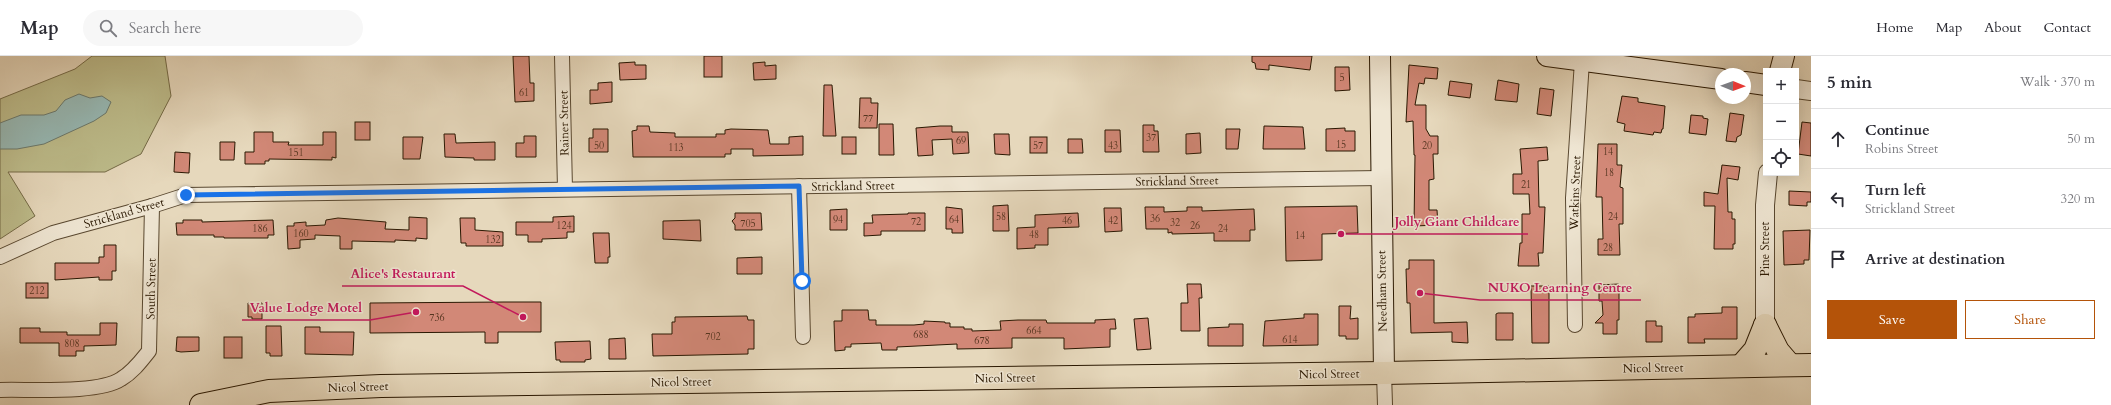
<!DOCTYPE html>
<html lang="en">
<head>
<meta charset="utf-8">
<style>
	body { margin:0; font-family:Cardo,serif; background:#f7f7f7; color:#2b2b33 }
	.controls { position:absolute; right:12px; top:12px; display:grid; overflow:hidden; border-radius:0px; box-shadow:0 4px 16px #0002 }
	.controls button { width:36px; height:36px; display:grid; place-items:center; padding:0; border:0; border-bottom:1px solid #e1e1e2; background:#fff; color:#2b2b33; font:20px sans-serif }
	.compass { position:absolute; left:1715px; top:12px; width:36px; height:36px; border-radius:50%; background:#fff; box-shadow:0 4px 16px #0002; rotate:91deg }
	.stop { position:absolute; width:12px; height:12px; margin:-9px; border:3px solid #1a73e8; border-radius:50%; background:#fff }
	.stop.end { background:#1a73e8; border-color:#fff; box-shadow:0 1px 4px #0008 }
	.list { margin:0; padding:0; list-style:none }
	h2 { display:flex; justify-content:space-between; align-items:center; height:52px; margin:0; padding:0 16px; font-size:17px }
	h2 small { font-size:13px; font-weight:400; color:#7c7c81 }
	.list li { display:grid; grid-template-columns:26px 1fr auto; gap:12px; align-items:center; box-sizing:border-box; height:60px; padding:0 16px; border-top:1px solid #e1e1e2 }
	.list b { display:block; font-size:15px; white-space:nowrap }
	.list p { margin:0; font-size:13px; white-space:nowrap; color:#7c7c81 }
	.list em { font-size:13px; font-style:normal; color:#7c7c81 }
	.actions { display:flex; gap:8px; padding:12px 16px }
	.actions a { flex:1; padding:9px 0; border:1px solid #b45309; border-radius:0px; text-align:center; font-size:14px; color:#b45309 }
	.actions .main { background:#b45309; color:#fff }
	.icon { flex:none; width:22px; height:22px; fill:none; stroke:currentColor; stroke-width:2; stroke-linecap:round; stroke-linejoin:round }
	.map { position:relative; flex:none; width:1811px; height:349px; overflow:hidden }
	header { display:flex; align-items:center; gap:24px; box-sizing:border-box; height:56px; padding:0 20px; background:#fff; border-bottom:1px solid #e1e1e2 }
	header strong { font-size:19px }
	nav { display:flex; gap:22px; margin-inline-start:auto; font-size:14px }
	.search { width:280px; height:36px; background:#f7f7f7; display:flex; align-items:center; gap:10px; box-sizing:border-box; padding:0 14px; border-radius:22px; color:#7c7c81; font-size:15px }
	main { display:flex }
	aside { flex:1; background:#fff }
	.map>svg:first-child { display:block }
	.green { fill:#bdbc8b; stroke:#746a46 }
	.water { fill:#97b9b5; stroke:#6b796d }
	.building { fill:#d28877; stroke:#2a1802 }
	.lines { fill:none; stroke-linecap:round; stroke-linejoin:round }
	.minor-casing { stroke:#594830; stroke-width:16 }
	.tertiary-casing { stroke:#594830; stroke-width:20 }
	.secondary-casing { stroke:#2a1802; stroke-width:22 }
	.trunk-casing { stroke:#2a1802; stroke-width:24 }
	.minor { stroke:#efe6d3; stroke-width:14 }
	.tertiary { stroke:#efe6d3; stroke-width:18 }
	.secondary { stroke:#efe6d3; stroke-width:20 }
	.trunk { stroke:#e6d8bc; stroke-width:22 }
	.route { stroke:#1a73e8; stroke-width:5 }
	.labels { text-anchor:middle; stroke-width:3; stroke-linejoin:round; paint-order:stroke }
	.number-label { font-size:10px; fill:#54341f }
	.street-label { font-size:12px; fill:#2a1802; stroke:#efe6d3 }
	.leader { fill:none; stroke:#c2185b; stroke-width:1.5 }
	.callout-dot { fill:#c2185b; stroke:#efe6d3; stroke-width:1.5 }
	.callout-label { font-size:13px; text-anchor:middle; font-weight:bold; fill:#c2185b; stroke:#efe6d3; stroke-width:3; stroke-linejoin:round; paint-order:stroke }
</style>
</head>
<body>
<header>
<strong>Map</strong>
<div class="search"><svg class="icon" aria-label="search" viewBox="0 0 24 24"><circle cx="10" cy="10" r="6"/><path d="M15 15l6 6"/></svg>Search here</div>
<nav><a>Home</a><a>Map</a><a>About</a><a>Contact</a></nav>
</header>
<main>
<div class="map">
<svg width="1811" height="349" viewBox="0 0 1811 349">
	<rect width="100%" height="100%" fill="#e6d8bc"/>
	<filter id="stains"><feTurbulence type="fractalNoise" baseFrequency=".005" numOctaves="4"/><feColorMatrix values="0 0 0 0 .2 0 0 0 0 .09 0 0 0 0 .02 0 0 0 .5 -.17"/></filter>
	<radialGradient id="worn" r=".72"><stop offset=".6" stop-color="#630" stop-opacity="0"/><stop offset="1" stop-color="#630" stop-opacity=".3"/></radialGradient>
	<path class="green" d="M92 0H165L171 40 141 98 105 116H8L35 160 0 183V43L75 13Z"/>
	<path class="water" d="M79 38 90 42 102 40 111 46 106 57 94 65 44 88 17 93H0V67L21 59H44L56 55 65 44Z"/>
	<g class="building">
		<path d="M513 0H529L530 27H534V45L515 46Z"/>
		<rect x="704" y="0" width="18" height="21"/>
		<path d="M1252 0H1312L1310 14 1269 9V14L1256 13 1255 7 1252 6Z"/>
		<path d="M635 6V9H646V23L620 24 619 7Z"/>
		<path d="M765 6V10L776 9V23L754 24 753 7Z"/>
		<path d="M1409 9 1438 12 1437 23 1425 22 1424 28 1419 27 1415 49H1426V73L1430 80H1438V98H1433L1434 123 1429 124V154H1437L1438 169 1414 170 1415 99H1414L1413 65 1406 66Z"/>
		<path d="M1335 11H1349L1350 34 1335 35Z"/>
		<path d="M1498 24 1519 28 1517 46 1495 44Z"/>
		<path d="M1450 25 1472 28 1470 42 1448 39Z"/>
		<path d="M612 26V46L590 48V34H598V27Z"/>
		<path d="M824 29H832L836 80H823Z"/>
		<path d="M1540 32 1554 34 1551 60 1537 58Z"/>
		<path d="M1622 40 1638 42V46L1665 50 1663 73H1662L1661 77 1654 76 1653 79 1624 75 1625 68 1617 66Z"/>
		<path d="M860 42H871V47H878L877 72H859Z"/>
		<path d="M1730 57 1744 59 1741 79 1737 81 1736 86 1726 85Z"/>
		<path d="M1691 59 1703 60V62L1708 63 1706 79 1689 77Z"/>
		<rect x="355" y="66" width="15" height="18"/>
		<path d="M1802 66 1811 67V100L1798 98Z"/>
		<path d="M879 68H893L894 99H879Z"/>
		<path d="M1143 69H1154V75H1158L1159 96H1143Z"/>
		<path d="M637 70H649L650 76 675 77V81H716V78H725V74L731 73 768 74 770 88H789V81L803 80V99L753 100V93H731V98H725V101H633L632 75 637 74Z"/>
		<path d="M940 70H952V76H968L969 97 953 98 952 83 932 84 933 99 918 100 916 72Z"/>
		<path d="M1264 70 1303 71 1305 93H1263Z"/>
		<path d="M1345 72V75H1355V95H1326V73Z"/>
		<path d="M593 73H608V96H589V82H593Z"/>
		<path d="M1226 73H1240L1238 93H1226Z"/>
		<path d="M1105 74H1120L1121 96H1105Z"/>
		<path d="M254 76H273V86H289L288 89H323V76H336V102L332 101V104L269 103V105H265V108H245V96H254Z"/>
		<path d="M1200 77 1201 97 1186 98V78Z"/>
		<path d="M444 78H455L456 87 495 86V104H474V102L445 101Z"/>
		<path d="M994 78H1009L1010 99 995 98Z"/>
		<path d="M524 80H536V101H516V87H524Z"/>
		<path d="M403 81H423L420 103H403Z"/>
		<rect x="842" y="81" width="14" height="17"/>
		<rect x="1030" y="81" width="17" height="16"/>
		<path d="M1068 83H1082L1083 97H1068Z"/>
		<path d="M220 86H235L234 104H220Z"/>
		<path d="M1598 88H1617V109H1622L1620 131 1623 132V168H1619L1620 199H1598V183H1603L1602 141H1596Z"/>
		<path d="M1547 91 1548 104 1538 105 1539 151H1545L1543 197H1538L1539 210H1518L1520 187H1522V158H1530L1529 138H1513V118H1522L1520 93Z"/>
		<path d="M175 96 190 97 189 117 174 116Z"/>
		<path d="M1722 109 1740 111 1738 124 1727 122 1728 156H1732V163H1735V188H1733V193H1714L1715 150H1704V136L1718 138Z"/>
		<path d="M1789 135 1811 136V146H1807V150L1789 149Z"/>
		<path d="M1008 149 1009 175H993V150Z"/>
		<path d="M1357 150 1358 177 1322 178V204L1286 205 1285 151Z"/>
		<path d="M946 151 962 153 963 177H952V173H946Z"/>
		<path d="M1145 151H1164V156L1187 155V151H1202V155L1254 153 1255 174H1250V185H1214V177L1172 178V176L1168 177V173H1146Z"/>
		<path d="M1104 152H1121L1122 175 1105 176Z"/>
		<path d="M847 153V174H830V154Z"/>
		<path d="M735 157H761L762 174H735V169L732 165 735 162Z"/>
		<path d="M908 157H925V175H881V179L864 180V167H873L872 159 908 158Z"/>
		<path d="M1078 157 1079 171 1048 172V189H1035V192L1017 193V172L1035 171V159Z"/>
		<path d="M574 160V176H567V182L542 183V186H528V179H516V166H553V161Z"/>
		<path d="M409 161 427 162V183L416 182V185L395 184V186L352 185V193H340V180L315 179V183L300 184V192L288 193 287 170H294V167L306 166V170L325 169 326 164 338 162 386 166 385 173 409 174Z"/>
		<path d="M460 162H475V174L503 176V190H466V187H461Z"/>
		<path d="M183 164H202V166L273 164 274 179H268V182H224V181H214V179H177L176 167H183Z"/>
		<path d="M700 164 701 185 663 183V165Z"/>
		<path d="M1810 174 1809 204H1804V208L1784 209 1783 175Z"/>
		<path d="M593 177H609L610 201H608V207H595Z"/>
		<path d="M104 189H116V215H112V224H99V221L55 224V207H99V201H104Z"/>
		<path d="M762 201V218H737V202Z"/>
		<path d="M1409 204H1434V267L1467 266 1468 287 1452 286V276L1411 277 1410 247H1407L1406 213H1409Z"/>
		<rect x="26" y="227" width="22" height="15"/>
		<path d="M1187 228H1201L1202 242H1199L1200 275H1181V247H1188Z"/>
		<path d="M1619 228V264H1617V278H1603V267H1595L1603 259 1602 245H1599V229Z"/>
		<path d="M1531 230H1549V287H1532Z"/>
		<path d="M504 246H541V276H498V287H485V276L370 277V247Z"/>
		<path d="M248 247H262V263H252V261H248Z"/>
		<path d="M1339 250H1351L1350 263 1358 262V283H1346V280H1339Z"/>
		<path d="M1722 251H1737V283H1704L1705 287H1688V261H1695V258L1722 257Z"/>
		<path d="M842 254H868L869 264H876V269H914L924 268V265L945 266V267H950V271H964V273H972V275L1001 274 1000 265 1018 264H1046L1047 267H1095V264L1115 263 1116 273H1110V291L1064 293V282H1012V292L957 293V288L897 291V294H882L881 287 851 288V291H845V294L835 295 834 265H842Z"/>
		<path d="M1498 257H1513V284H1496V258Z"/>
		<path d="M1304 258H1318V289L1263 290 1265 265 1304 262Z"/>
		<path d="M747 260 748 264H754V293H748V298L653 300 652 278H672V266H675V261Z"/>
		<path d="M1148 262 1151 293 1137 294 1134 263Z"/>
		<path d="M1646 265H1656V270H1662V286H1646Z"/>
		<path d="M100 267H117L116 289 84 290V295H76V300H59V287H20V272H40V276H67V279H100Z"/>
		<path d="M1229 268H1243V290H1208V272L1229 271Z"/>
		<path d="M266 270H281L282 300H270V297H266Z"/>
		<path d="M305 271H320V276H354L353 299 305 298Z"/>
		<path d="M177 281H199V295L181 296 176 295Z"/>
		<rect x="224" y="281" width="18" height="21"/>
		<path d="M625 282 626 303H609V283Z"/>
		<path d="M590 285 591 303 585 304V306H560V304H556L555 286Z"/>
	</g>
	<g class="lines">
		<defs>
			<g id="minor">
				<path d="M562 0 565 133"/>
				<path d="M799 130 803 281"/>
				<path d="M0 201 53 177 152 150 186 139 1381 122"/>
				<path d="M1575 269 1573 142 1582 5"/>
				<path d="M1384 317 1385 349"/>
				<path d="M0 334C29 333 99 338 121 323 133 316 141 305 149 295L152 150"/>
			</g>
			<g id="tertiary">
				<path d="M1796 33 1811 35"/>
				<path d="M1765 269V149L1768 117"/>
			</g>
			<g id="secondary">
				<path d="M1380 0 1384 317"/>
				<path d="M1547 0 1721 23"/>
				<path d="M1780 15 1784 0"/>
				<path d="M1745 26 1766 29"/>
			</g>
			<g id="trunk">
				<path d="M1765 269 1778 295 1790 309"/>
				<path d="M1741 310 1755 294 1765 269"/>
				<path d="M201 349 269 335 381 330 1384 317 1811 309"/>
			</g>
		</defs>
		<use href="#minor" class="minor-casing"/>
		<use href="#tertiary" class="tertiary-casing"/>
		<use href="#secondary" class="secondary-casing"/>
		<use href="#trunk" class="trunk-casing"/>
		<use href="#minor" class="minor"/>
		<use href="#tertiary" class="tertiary"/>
		<use href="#secondary" class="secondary"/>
		<use href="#trunk" class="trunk"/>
	</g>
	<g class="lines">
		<path class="route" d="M186 139 799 130 802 225"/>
	</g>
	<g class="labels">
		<g class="number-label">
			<text x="1342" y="25">5</text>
			<text x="524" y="40">61</text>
			<text x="868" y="66">77</text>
			<text x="1151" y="85">37</text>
			<text x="961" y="88">69</text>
			<text x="1341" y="92">15</text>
			<text x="599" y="93">50</text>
			<text x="1038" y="93">57</text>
			<text x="1113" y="93">43</text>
			<text x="1427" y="93">20</text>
			<text x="676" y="95">113</text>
			<text x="1608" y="99">14</text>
			<text x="296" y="100">151</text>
			<text x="1609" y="120">18</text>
			<text x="1526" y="132">21</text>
			<text x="1001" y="164">58</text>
			<text x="1613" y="164">24</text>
			<text x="1155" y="166">36</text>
			<text x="838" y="167">94</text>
			<text x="954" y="167">64</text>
			<text x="1067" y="168">46</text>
			<text x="1113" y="168">42</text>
			<text x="916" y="169">72</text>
			<text x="1175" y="170">32</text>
			<text x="748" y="171">705</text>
			<text x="564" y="173">124</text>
			<text x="1195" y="173">26</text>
			<text x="260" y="176">186</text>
			<text x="1223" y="176">24</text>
			<text x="301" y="181">160</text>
			<text x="1034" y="182">48</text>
			<text x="1300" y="183">14</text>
			<text x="493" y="187">132</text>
			<text x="1608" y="195">28</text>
			<text x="37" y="238">212</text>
			<text x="437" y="265">736</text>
			<text x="1034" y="278">664</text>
			<text x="921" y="282">688</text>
			<text x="713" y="284">702</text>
			<text x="1290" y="287">614</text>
			<text x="982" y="288">678</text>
			<text x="72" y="291">808</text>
		</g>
		<g class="street-label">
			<text transform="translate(564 67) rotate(-91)" y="4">Rainer Street</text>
			<text transform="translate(1177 125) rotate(-1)" y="4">Strickland Street</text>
			<text transform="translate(853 130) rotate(-1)" y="4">Strickland Street</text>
			<text transform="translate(1575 137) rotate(-88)" y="4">Watkins Street</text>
			<text transform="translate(124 157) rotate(-16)" y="4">Strickland Street</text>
			<text transform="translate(1765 193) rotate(-90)" y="4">Pine Street</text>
			<text transform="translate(151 233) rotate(-89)" y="4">South Street</text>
			<text transform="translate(1382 235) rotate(-91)" y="4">Needham Street</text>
			<text transform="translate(1653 312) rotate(-1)" y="4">Nicol Street</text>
			<text transform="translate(1329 318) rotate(-1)" y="4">Nicol Street</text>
			<text transform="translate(1005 322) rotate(-1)" y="4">Nicol Street</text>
			<text transform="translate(681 326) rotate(-1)" y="4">Nicol Street</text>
			<text transform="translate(358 331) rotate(-2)" y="4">Nicol Street</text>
		</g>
	</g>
	<path class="leader" d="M1341 178L1387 178H1528M523 261L463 230H342M1420 237L1480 244H1641M416 256L370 264H242"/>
	<g class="callout-dot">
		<circle cx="1341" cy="178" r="4"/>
		<circle cx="523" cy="261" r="4"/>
		<circle cx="1420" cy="237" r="4"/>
		<circle cx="416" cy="256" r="4"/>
	</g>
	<g class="callout-label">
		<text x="1457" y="170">Jolly Giant Childcare</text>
		<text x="403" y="222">Alice's Restaurant</text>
		<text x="1560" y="236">NUKO Learning Centre</text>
		<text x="306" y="256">Value Lodge Motel</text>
	</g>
	<rect width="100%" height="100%" filter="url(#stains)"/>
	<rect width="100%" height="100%" fill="url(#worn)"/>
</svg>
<div class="controls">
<button>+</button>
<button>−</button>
<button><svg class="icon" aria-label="locate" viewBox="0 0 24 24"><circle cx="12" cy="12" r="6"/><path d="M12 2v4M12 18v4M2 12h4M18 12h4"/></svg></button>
</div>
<svg class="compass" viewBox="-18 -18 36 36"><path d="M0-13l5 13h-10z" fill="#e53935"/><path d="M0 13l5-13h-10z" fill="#7c7c81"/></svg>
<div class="stop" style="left:802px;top:225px"></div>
<div class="stop end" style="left:186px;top:139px"></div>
</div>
<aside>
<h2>5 min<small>Walk · 370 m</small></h2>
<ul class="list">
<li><svg class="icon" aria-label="ahead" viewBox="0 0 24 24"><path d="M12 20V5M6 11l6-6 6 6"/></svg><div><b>Continue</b><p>Robins Street</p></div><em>50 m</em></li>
<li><svg class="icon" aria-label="left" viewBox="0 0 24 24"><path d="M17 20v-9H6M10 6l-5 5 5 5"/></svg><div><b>Turn left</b><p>Strickland Street</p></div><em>320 m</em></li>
<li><svg class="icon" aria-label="arrive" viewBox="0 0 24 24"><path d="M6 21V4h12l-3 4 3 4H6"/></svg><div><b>Arrive at destination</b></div></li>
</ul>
<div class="actions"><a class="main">Save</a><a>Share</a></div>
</aside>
</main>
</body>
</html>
